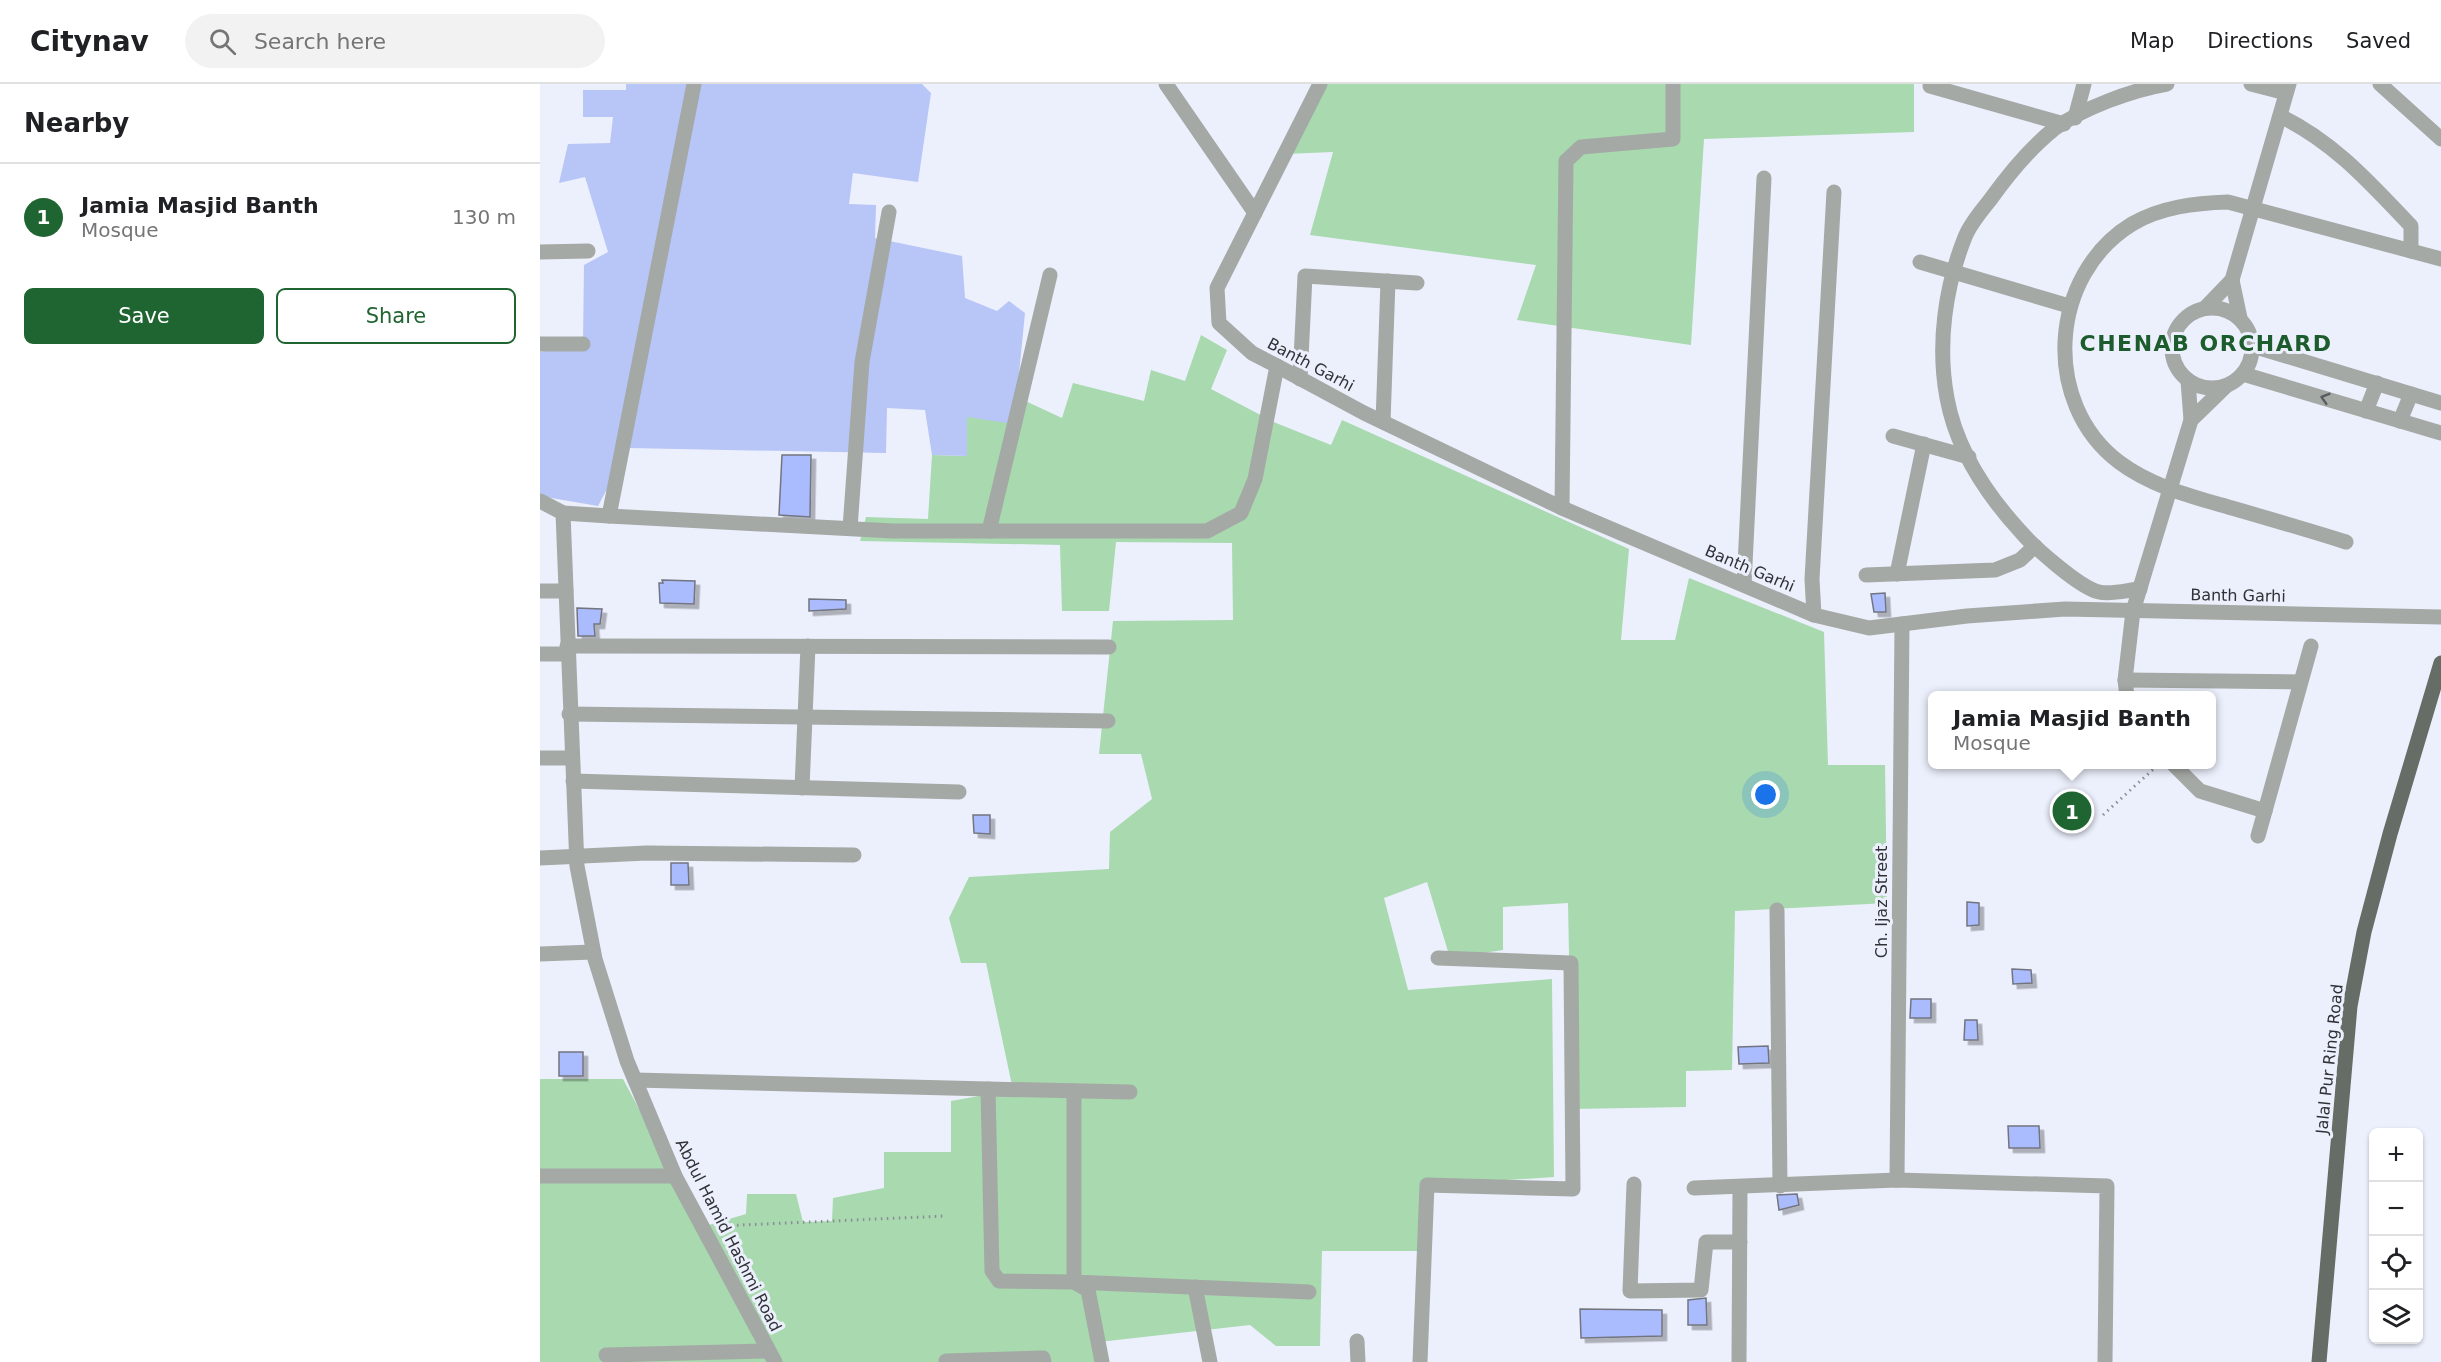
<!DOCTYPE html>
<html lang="en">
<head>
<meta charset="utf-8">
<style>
	body { margin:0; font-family:"DejaVu Sans",sans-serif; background:#f2f2f2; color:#202124 }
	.controls { position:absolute; right:18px; bottom:18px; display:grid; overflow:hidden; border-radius:9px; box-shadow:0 2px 4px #0004 }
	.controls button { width:54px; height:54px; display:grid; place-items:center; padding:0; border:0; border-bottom:2px solid #e0e0e0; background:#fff; color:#202124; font:30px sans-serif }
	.you { position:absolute; left:1226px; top:711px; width:21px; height:21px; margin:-15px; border:4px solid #fff; border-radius:50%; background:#1a73e8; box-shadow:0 0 0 9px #1a73e833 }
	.badge { display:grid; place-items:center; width:39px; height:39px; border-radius:50%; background:#1f6531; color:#fff; font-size:20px; font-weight:700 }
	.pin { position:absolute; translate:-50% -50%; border:3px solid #fff; box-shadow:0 2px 6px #0006 }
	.popup { position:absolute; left:1388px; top:607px; width:288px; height:78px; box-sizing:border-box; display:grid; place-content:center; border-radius:9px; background:#fff; filter:drop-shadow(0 2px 4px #0005); font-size:20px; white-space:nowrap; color:#757577 }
	.popup b { font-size:22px; color:#202124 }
	.popup::after { content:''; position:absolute; left:50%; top:100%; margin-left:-12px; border:12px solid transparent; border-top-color:#fff }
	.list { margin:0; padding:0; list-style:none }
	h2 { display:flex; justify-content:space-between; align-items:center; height:78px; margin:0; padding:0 24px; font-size:26px }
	h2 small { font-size:20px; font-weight:400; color:#757577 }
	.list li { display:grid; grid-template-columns:39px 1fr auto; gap:18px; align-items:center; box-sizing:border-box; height:108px; padding:0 24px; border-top:2px solid #e0e0e0 }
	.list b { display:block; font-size:22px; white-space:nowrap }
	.list p { margin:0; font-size:20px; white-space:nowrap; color:#757577 }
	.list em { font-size:20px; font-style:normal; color:#757577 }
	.actions { display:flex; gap:12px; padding:18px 24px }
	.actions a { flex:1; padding:14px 0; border:2px solid #1f6531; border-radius:9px; text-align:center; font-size:21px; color:#1f6531 }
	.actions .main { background:#1f6531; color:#fff }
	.icon { flex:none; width:33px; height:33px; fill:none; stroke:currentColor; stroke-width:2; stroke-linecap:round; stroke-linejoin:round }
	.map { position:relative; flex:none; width:1901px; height:1278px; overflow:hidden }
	header { display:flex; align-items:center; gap:36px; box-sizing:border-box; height:84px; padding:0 30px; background:#fff; border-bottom:2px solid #e0e0e0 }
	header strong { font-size:28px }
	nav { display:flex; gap:33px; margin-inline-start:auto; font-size:21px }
	.search { width:420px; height:54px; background:#f2f2f2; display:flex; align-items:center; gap:15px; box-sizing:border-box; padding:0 21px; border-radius:33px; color:#757577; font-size:22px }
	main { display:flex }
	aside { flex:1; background:#fff }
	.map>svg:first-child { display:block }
	.green { fill:#a8d9af }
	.water { fill:#b7c5f7 }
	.building { fill:#aabcfe; stroke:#727580; stroke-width:1.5; filter:url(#shadow) }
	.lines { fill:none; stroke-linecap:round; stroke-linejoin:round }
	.path { stroke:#8a8d95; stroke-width:3; stroke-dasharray:1.5 4.5; stroke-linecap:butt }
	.minor { stroke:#a4a9a5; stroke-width:15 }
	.major { stroke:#666d66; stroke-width:15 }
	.oneway { stroke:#595c5e }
	.labels { text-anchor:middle; stroke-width:6; stroke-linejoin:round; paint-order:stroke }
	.street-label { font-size:16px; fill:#313237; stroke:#ecf0fc }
	.district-label { font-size:22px; font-weight:bold; letter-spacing:1.5px; fill:#1d5c2d; stroke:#ecf0fc }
</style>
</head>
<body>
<header>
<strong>Citynav</strong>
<div class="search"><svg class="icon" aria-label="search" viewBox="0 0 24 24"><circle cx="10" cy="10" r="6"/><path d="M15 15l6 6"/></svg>Search here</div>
<nav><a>Map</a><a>Directions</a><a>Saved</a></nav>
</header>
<main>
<aside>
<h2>Nearby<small></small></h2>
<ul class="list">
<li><span class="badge">1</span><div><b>Jamia Masjid Banth</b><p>Mosque</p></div><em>130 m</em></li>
</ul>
<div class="actions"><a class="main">Save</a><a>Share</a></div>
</aside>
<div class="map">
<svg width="1901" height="1278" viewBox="0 0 1901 1278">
	<defs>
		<filter id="shadow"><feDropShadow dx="4.5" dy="4.5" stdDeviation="0" flood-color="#0004"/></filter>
	</defs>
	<rect width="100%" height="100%" fill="#ecf0fc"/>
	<g class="green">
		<path d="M780 0H1374V48L1164 55 1151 261 977 236 996 181 770 151 793 68 745 70Z"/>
		<path d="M661 251 687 266 671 305 736 339 791 361 802 336 1089 465 1081 556H1135L1149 494 1284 548 1288 681H1345L1347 819 1195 827 1192 986 1146 987V1023L1032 1025 1028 819 963 823V866L910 874 887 798 844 814 868 906 1012 895 1014 1093 887 1101 884 1167H782L780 1262H736L710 1241 559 1258 562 1278H0V995H83L162 1143 206 1130 207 1110H256L263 1138 292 1137 293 1114 344 1104V1068H411V1017L473 1006 446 879H421L409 834 429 793 569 785 570 748 612 715 601 670H559L573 537 693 536 692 459 576 458 569 527H522L520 461 320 457 326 433 388 435 392 371 427 372V333L481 315 522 334 533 299 604 317 611 286 645 297Z"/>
	</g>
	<path class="water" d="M86 0H382L391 9 378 98 313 89 309 120 336 121 335 154 422 172 425 214 457 227 469 217 485 229 474 340 427 333V372L392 371 385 326 347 324 346 369 89 364 58 422 0 412V268L43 260 44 181 68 168 45 93 19 99 28 60 70 59 73 33H43V6H86Z"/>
	<g class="building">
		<path d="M242 371H271L270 433 239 431Z"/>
		<path d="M122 496 155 497 154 520 120 519 119 499H123Z"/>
		<path d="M1345 509 1346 528H1334L1331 510Z"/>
		<path d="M269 515 306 516V525L269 527Z"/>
		<path d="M37 524 62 525 60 540H54L55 552H38Z"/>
		<path d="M433 731H450V750L434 749Z"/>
		<path d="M131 779H148L149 801H131Z"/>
		<path d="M1427 818 1439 819V841L1427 842Z"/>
		<path d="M1472 885 1491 886 1492 899 1473 900Z"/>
		<path d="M1371 915H1391V934H1370Z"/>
		<path d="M1425 936H1437L1438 956H1424Z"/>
		<path d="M1228 962 1229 979 1199 980 1198 963Z"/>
		<rect x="19" y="968" width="24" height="24"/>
		<path d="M1468 1042H1499L1500 1064H1469Z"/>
		<path d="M1257 1110 1259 1121 1239 1126 1237 1111Z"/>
		<path d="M1166 1214 1167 1241H1148V1216Z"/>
		<path d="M1040 1225 1122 1226V1252L1041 1254Z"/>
	</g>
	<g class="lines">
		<g class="path">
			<path d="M1563 731 1619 680"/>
			<path d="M179 1142 405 1132"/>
		</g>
		<g class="minor">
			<path d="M154 0 69 432 353 447H667L701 429 715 395 737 282"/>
			<path d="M626 0 715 129"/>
			<path d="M780 0 677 204 679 239 712 269 737 282 824 329 1022 424 1274 531 1329 544 1427 532 1525 525 1901 533"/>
			<path d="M1711 0 1746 9"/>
			<path d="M1840 0 1901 55"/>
			<path d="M1390 2 1524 40"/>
			<path d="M1740 32C1794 58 1830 99 1871 142V167"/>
			<path d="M1535 34 1544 0"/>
			<path d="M0 168 48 167"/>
			<path d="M1380 178 1529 222"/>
			<path d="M1692 196 1700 234"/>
			<path d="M1666 223 1692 196 1749 0"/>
			<circle cx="1672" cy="264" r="40"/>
			<path d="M0 260H43"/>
			<path d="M1713 262 1901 319"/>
			<path d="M1703 290 1901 349"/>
			<path d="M760 295 765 192 877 199"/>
			<path d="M1826 327 1837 299"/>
			<path d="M1651 336 1686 302"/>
			<path d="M1860 337 1871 310"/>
			<path d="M843 338 848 197"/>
			<path d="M1353 352 1429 373"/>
			<path d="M0 417 23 429 37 782 55 875 87 977 135 1092 235 1278"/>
			<path d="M1022 424 1026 77 1041 63 1133 55V0"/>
			<path d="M23 429 69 432"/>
			<path d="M310 444 322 278 349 128"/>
			<path d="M449 447 510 191"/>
			<path d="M1806 458C1768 446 1730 435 1692 424 1654 413 1612 403 1579 378 1501 319 1509 191 1592 140 1621 123 1655 119 1688 118L1901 175"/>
			<path d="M1357 490 1384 360"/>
			<path d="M1326 491 1455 486 1480 476 1495 462"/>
			<path d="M1204 501 1224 94"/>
			<path d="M1600 505C1588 506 1571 511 1559 508 1540 504 1494 463 1481 448 1447 411 1416 364 1407 314 1397 261 1405 203 1425 153 1430 140 1441 127 1450 116 1468 91 1490 64 1514 45 1543 24 1592 6 1627 0"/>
			<path d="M0 507H26"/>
			<path d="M1274 531 1272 495 1294 108"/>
			<path d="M27 562 569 563"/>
			<path d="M0 570H27"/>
			<path d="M1585 596 1760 598"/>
			<path d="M1587 612 1585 596 1593 527 1651 336 1648 297"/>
			<path d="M29 630 568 637"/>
			<path d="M0 674H32"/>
			<path d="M1633 680 1660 707 1725 727"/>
			<path d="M33 697 419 708"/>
			<path d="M262 704 268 562"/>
			<path d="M1718 752 1771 562"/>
			<path d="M0 774 107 769 314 771"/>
			<path d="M1237 826 1240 1102"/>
			<path d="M0 870 53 868"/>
			<path d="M95 996 448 1005 452 1187 459 1197 534 1198 548 1206 562 1278"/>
			<path d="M448 1005 590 1008"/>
			<path d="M534 1007V1198L769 1208"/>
			<path d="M0 1092H135"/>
			<path d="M1357 1096 1362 540"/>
			<path d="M1094 1100 1090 1207 1161 1206 1166 1158H1200"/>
			<path d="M1154 1104 1357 1096 1567 1102 1565 1278"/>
			<path d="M655 1203 670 1278"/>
			<path d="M817 1257 818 1278"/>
			<path d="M66 1271 228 1267"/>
			<path d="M406 1277 503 1274 504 1278"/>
			<path d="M880 1278 887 1101 1033 1105 1031 879 898 874"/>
			<path d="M1199 1278 1200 1103"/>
		</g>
		<path class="major" d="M1779 1278 1810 922 1824 848 1850 750 1901 579"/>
	</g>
	<defs><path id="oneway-chevron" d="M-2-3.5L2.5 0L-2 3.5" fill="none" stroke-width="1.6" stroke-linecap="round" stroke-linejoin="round" transform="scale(1.5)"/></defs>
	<use class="oneway" href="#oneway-chevron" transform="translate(1785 314) rotate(-163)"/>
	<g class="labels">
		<g class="street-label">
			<text transform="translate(771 280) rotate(28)" y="6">Banth Garhi</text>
			<text transform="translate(1210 484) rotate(23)" y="6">Banth Garhi</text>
			<text transform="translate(1698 511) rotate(1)" y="6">Banth Garhi</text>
			<text transform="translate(1341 818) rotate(-90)" y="6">Ch. Ijaz Street</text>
			<text transform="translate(1789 975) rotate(-84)" y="6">Jalal Pur Ring Road</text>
			<text transform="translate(189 1151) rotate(63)" y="6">Abdul Hamid Hashmi Road</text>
		</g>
		<g class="district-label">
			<text x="1666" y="267">CHENAB ORCHARD</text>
		</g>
	</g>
</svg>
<div class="controls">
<button>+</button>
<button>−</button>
<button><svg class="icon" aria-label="locate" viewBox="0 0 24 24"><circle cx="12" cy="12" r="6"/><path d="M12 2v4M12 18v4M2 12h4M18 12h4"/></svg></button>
<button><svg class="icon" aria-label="layers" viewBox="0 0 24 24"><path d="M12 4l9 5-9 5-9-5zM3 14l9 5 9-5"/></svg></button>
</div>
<div class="you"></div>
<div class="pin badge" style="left:1532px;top:727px">1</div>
<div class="popup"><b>Jamia Masjid Banth</b>Mosque</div>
</div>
</main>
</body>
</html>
